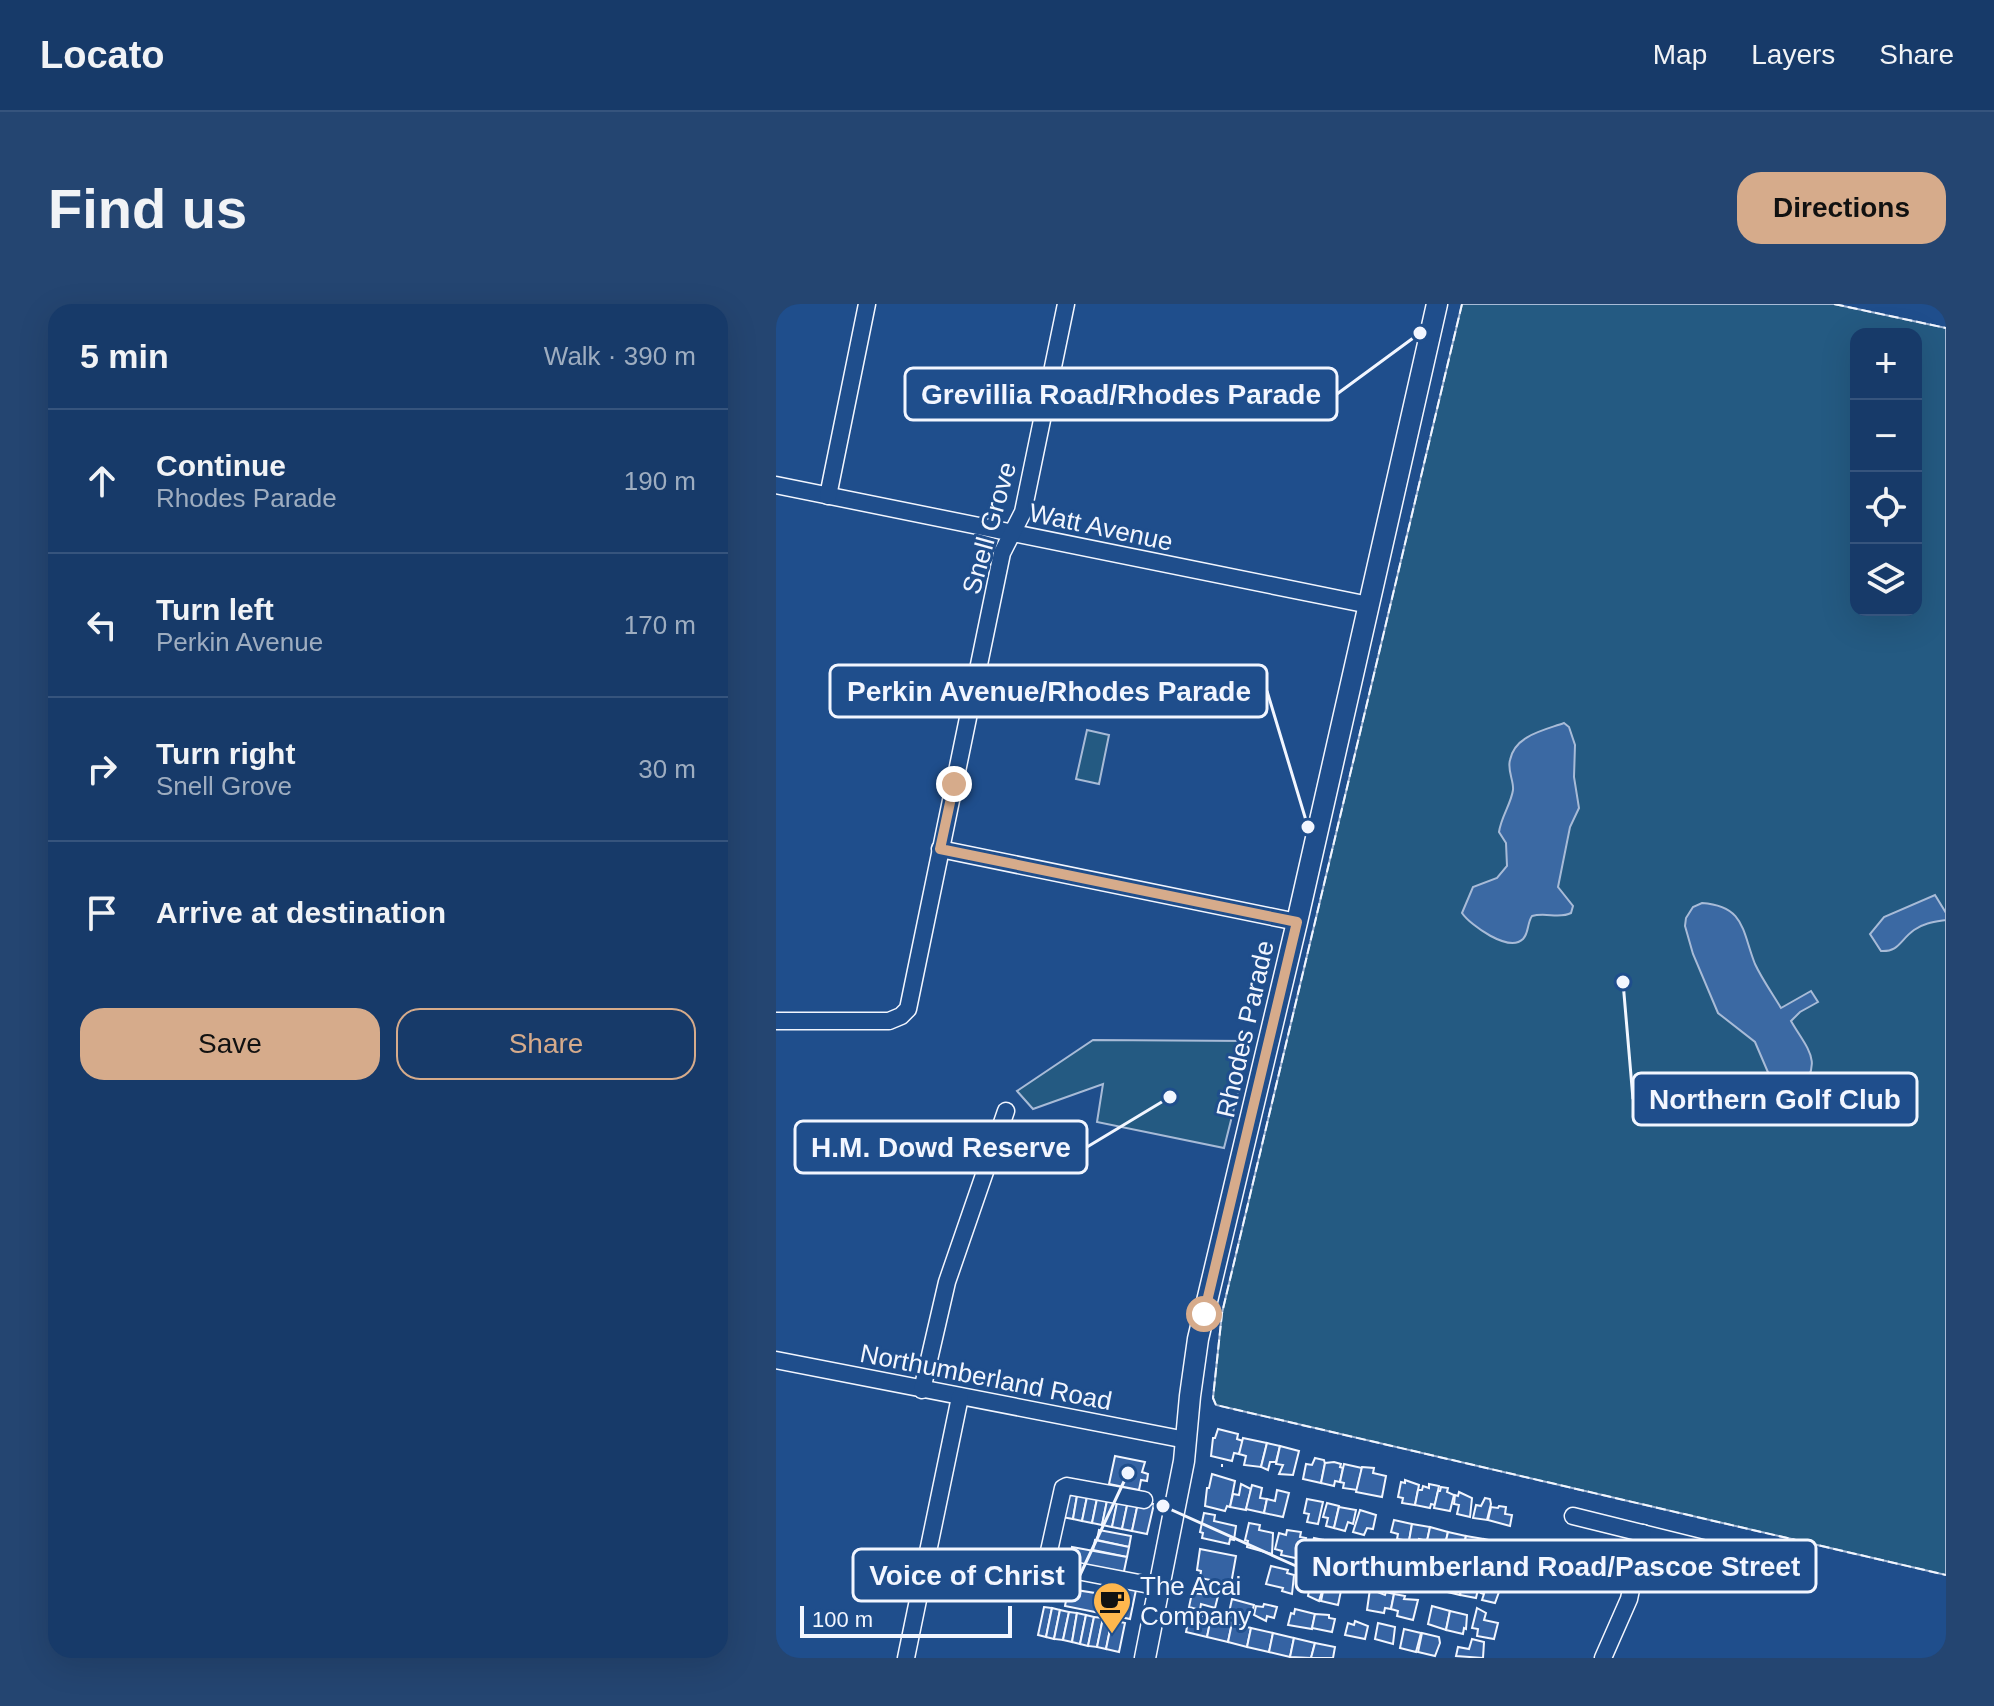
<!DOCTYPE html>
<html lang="en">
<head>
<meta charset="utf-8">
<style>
	body { margin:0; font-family:Helvetica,sans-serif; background:#244571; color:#f1f3f6 }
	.controls { position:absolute; right:24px; top:24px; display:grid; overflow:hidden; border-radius:16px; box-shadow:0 8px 32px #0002 }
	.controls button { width:72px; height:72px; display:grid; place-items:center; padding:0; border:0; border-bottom:2px solid #36547d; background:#173a69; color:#f1f3f6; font:40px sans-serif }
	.scale { position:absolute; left:24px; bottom:20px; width:212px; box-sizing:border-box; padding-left:8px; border:4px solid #f2f6ff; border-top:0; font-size:22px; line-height:28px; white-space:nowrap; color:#f2f6ff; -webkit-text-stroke:6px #1f4e8c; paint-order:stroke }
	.stop { position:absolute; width:24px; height:24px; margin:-18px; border:6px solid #d6ab8b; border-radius:50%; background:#fff }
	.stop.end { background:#d6ab8b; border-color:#fff; box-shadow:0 2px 8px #0008 }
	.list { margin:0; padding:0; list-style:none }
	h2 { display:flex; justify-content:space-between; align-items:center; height:104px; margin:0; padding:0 32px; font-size:34px }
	h2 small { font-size:26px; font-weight:400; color:#9eadc0 }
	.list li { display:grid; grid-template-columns:52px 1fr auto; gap:24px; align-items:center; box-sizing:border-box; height:144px; padding:0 32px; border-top:2px solid #36547d }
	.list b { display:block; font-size:30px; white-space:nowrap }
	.list p { margin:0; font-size:26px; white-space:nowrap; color:#9eadc0 }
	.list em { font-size:26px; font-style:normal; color:#9eadc0 }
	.actions { display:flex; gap:16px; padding:24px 32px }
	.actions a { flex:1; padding:18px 0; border:2px solid #d6ab8b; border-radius:24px; text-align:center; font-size:28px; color:#d6ab8b }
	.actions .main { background:#d6ab8b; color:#111 }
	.icon { flex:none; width:44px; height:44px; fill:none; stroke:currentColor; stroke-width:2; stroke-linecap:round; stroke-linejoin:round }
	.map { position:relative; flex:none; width:1170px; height:1354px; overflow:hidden; border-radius:24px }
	header { display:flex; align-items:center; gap:48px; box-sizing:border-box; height:112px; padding:0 40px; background:#173a69; border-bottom:2px solid #36547d }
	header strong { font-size:38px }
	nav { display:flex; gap:44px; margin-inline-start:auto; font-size:28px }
	.intro { display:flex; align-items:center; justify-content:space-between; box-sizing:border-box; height:192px; padding:0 48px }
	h1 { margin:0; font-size:56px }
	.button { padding:20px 36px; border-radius:24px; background:#d6ab8b; color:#111; font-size:28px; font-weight:700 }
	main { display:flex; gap:48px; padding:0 48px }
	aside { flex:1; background:#173a69; border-radius:24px; box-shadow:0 8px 32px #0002 }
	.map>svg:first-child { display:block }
	.green { fill:#245a82; stroke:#a8bbd7; stroke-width:2; fill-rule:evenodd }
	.water { fill:#3b69a3; stroke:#a8bbd7; stroke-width:2 }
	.building { fill:#3563a3; stroke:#f2f6ff; stroke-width:2 }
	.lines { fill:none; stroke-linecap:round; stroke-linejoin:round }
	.minor-casing { stroke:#f2f6ff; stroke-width:19 }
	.major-casing { stroke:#f2f6ff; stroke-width:23 }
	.minor { stroke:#1f4e8c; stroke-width:16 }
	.major { stroke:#1f4e8c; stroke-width:20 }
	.fence { stroke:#f2f6ff; stroke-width:2; stroke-dasharray:10 4; stroke-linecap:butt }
	.route { stroke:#d6ab8b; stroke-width:10 }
	.labels { text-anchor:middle; stroke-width:6; stroke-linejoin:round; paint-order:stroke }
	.street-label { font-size:26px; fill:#f2f6ff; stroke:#1f4e8c }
	.poi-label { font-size:26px; fill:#f2f6ff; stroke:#1f4e8c; text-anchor:start }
	.leader { fill:none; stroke:#f2f6ff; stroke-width:3 }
	.callout-dot { fill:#f2f6ff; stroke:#1f4e8c; stroke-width:3 }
	.callout { fill:#1f4e8c; stroke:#f2f6ff; stroke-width:3 }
	.callout-label { font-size:28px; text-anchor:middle; font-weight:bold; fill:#f2f6ff }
</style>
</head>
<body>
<header>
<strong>Locato</strong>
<nav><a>Map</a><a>Layers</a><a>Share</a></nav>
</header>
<div class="intro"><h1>Find us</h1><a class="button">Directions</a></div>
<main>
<aside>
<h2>5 min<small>Walk · 390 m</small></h2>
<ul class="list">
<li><svg class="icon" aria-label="ahead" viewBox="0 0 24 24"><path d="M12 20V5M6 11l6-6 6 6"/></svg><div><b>Continue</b><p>Rhodes Parade</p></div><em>190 m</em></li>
<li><svg class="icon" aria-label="left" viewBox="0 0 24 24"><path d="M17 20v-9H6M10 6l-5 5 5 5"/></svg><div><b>Turn left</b><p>Perkin Avenue</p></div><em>170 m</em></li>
<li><svg class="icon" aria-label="right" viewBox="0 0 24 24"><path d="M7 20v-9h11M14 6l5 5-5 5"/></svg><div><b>Turn right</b><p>Snell Grove</p></div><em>30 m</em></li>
<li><svg class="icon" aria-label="arrive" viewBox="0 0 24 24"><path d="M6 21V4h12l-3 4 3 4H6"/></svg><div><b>Arrive at destination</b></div></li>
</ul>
<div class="actions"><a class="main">Save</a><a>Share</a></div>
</aside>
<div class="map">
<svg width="1170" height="1354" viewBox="0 0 1170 1354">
	<rect width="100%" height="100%" fill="#1f4e8c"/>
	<g class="green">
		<path d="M686 0H1058L1170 24V1271L440 1101 437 1094 446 1009ZM1080 30H1140V306H1080Z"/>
		<path d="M311 426 333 431 323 480 300 475Z"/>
		<path d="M317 736 475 737 448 844 321 818 327 780 257 805 241 787Z"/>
	</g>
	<g class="water">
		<path d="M788 419 793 423 799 441 798 473 803 504 794 523 782 583 797 602 795 609C784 615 769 608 756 612 751 619 753 629 747 635 733 649 694 621 686 609L697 583 721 574 731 562 730 539 723 528C725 513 735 500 737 486 738 477 731 466 734 456 739 431 769 426 788 419Z"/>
		<path d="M1159 591 1170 609V616C1158 618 1148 619 1138 626 1124 636 1123 648 1105 647L1094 630 1108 613Z"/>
		<path d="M926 599C969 602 966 627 979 660 986 675 996 689 1005 704L1035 687 1042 698 1024 708 1015 717C1031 745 1049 758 1022 788L1008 792 1000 787 979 738 942 709 917 650 909 622 910 614 917 603Z"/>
	</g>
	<g class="building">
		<path d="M442 1125 462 1130 461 1135 467 1137 463 1150 458 1149 456 1157 435 1152 437 1134H439Z"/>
		<path d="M467 1134 491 1139 485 1163 468 1161 470 1152 463 1150Z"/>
		<path d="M491 1139 504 1142 500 1158H494L492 1166 485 1163Z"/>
		<path d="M504 1142 523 1147 517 1171 503 1170 507 1161 500 1160Z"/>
		<path d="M339 1152 369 1158 366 1168 372 1170 371 1177 365 1176 363 1186 333 1180Z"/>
		<path d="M539 1154 548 1156 549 1160 545 1179 527 1175 530 1160 536 1161Z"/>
		<path d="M558 1158 565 1160 564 1163 567 1164 564 1178 559 1177 558 1182 545 1179 549 1159Z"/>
		<path d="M568 1160 586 1164 581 1186 567 1184 568 1179 564 1178Z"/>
		<path d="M586 1163 598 1164 597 1169 610 1172 606 1193 580 1188Z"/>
		<path d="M436 1170 459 1177 454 1203 451 1202 449 1207 429 1202 431 1184H433Z"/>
		<path d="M629 1176 643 1181 639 1201 626 1199 627 1194 622 1193 625 1178 629 1179Z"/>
		<path d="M465 1180 475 1185 470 1206 454 1203 457 1190 463 1191Z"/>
		<path d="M653 1180 663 1182 659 1201 655 1200 654 1204 639 1201 642 1186H646L647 1182 653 1184Z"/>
		<path d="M476 1181 486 1184 484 1194 491 1195 488 1209 470 1205Z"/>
		<path d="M665 1183 672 1184 671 1188 678 1191 674 1207 658 1204 662 1187H664Z"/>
		<path d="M292 1184 302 1186 297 1215 286 1213Z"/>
		<path d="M302 1186 312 1188 306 1217 297 1215Z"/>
		<path d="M501 1186 513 1189 507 1213 488 1209 491 1195 499 1197Z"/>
		<path d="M312 1188 322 1190 316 1219 306 1217Z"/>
		<path d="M683 1188 696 1194 694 1213 681 1210 683 1201 678 1200 679 1191 682 1192Z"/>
		<path d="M322 1190 332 1192 326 1221 316 1219Z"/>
		<path d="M332 1192 342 1194 336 1223 326 1221Z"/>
		<path d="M342 1194 352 1197 346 1225 336 1223Z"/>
		<path d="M709 1194 714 1195 715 1200 711 1216 697 1214 700 1201 705 1202Z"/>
		<path d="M531 1195 547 1198 542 1220 531 1218 533 1210 528 1209Z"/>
		<path d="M352 1197 362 1199 356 1227 346 1225Z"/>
		<path d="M362 1199 378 1200 371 1230 356 1227Z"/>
		<path d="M551 1199 563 1202 558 1224 550 1222 552 1214 547 1213Z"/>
		<path d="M723 1202 730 1203 729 1210 736 1211 734 1222 712 1216 715 1203 722 1204Z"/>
		<path d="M563 1203 580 1206 577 1220 572 1218 569 1227 558 1224Z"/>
		<path d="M584 1206 600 1211 597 1225 591 1224 588 1231 577 1228Z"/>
		<path d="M428 1209 439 1211 438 1217 460 1222 458 1236 454 1235 453 1240 426 1234 427 1229 424 1228Z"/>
		<path d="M618 1216 636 1220 633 1237 621 1235 622 1230 615 1228Z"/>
		<path d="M473 1219 484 1221 483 1226 497 1229 496 1250 471 1243 472 1237 469 1236Z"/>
		<path d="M636 1220 654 1223 651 1237 643 1235 642 1239 633 1237Z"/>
		<path d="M654 1223 672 1228 668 1245 657 1243 658 1238 651 1237Z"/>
		<path d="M323 1226 355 1232 353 1243 321 1236Z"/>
		<path d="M511 1226 525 1228 524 1233 530 1234 524 1255 505 1251 506 1247 499 1245 503 1229 510 1231Z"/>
		<path d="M672 1228 690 1232 687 1245 679 1243 678 1247 668 1245Z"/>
		<path d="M690 1232 708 1235 704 1253 694 1250 695 1247 687 1245Z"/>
		<path d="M538 1234 548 1236 543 1259 529 1256 530 1253 525 1252 528 1238 536 1240Z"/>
		<path d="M708 1235 732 1240 729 1252 724 1250 722 1257 704 1253Z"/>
		<path d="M319 1236 353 1243 351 1253 317 1246Z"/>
		<path d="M548 1236 559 1239 557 1246 565 1248 561 1263 543 1259Z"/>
		<path d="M296 1243 351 1253 347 1272 293 1260Z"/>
		<path d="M424 1245 460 1252 455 1280 424 1274 425 1267 421 1266Z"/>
		<path d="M495 1262 512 1266 511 1269 518 1271 516 1290 506 1287 507 1284 490 1280Z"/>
		<path d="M679 1266 689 1269 684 1291 667 1287 670 1273 677 1275Z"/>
		<path d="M689 1269 700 1271 698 1279 703 1281 700 1294 684 1291Z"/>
		<path d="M714 1273 727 1277 719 1299 706 1296 708 1290 705 1289 707 1280 712 1282Z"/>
		<path d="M532 1275 548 1281 543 1297 532 1292 533 1287 530 1286Z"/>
		<path d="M335 1276 361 1281 354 1315 289 1302 291 1291 299 1293 300 1286 332 1291Z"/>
		<path d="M549 1278 566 1282 562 1301 545 1297Z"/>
		<path d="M594 1285 609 1291 610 1288 618 1290 615 1305 609 1304 608 1309 591 1306Z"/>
		<path d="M416 1289 442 1292 439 1304 425 1300 424 1306 413 1303Z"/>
		<path d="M618 1290 629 1292 628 1295 642 1296 637 1316 621 1312 622 1307 615 1305Z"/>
		<path d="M456 1295 478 1301 475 1312 464 1309 462 1315 452 1313Z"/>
		<path d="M488 1300 501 1303 498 1314 491 1312 490 1317 478 1311 480 1302 487 1303Z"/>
		<path d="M656 1302 674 1307 670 1326 652 1320Z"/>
		<path d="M268 1303 276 1304 270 1333 262 1331Z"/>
		<path d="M276 1304 284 1306 278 1335 270 1333Z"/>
		<path d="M701 1304 710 1309 708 1316 722 1319 718 1335 701 1332 702 1325 696 1324Z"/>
		<path d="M519 1305 539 1310 536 1325 512 1321 515 1309 518 1310Z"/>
		<path d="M284 1306 293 1308 287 1336 278 1335Z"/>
		<path d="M674 1307 691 1311 690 1325 688 1324 687 1330 670 1326Z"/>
		<path d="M293 1308 301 1309 296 1338 287 1336Z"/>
		<path d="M301 1309 310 1311 304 1340 296 1338Z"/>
		<path d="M414 1309 435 1314 431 1333 410 1328Z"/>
		<path d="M539 1310 553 1311V1314L559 1315 556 1328 536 1324Z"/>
		<path d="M310 1311 318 1313 312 1342 304 1340Z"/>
		<path d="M318 1313 327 1314 321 1343 312 1342Z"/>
		<path d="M327 1314 336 1316 330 1345 321 1343Z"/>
		<path d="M435 1314 456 1319 452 1338 431 1333Z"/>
		<path d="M336 1316 349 1319 343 1348 330 1345Z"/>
		<path d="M579 1317 592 1322 589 1335 569 1331 572 1319 578 1321Z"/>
		<path d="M456 1319 475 1324 471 1343 452 1338Z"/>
		<path d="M602 1319 619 1323 617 1340 599 1335Z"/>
		<path d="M475 1324 497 1329 493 1348 471 1343Z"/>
		<path d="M628 1325 645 1329 640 1348 624 1344Z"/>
		<path d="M497 1329 518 1334 514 1353 493 1348Z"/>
		<path d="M646 1329 663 1333 664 1339 659 1352 642 1348Z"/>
		<path d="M518 1334 539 1339 535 1354 514 1353Z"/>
		<path d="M696 1335 708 1338 707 1354 680 1352 682 1343 693 1345Z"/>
		<path d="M539 1339 559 1343 557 1354H535Z"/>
	</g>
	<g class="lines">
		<defs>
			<g id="minor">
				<path d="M0 181 593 301"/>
				<path d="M52 192 91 0"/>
				<path d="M164 545 521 618"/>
				<path d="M0 717H113L125 712 132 705 226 249 247 208 290 0"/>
				<path d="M0 1056 410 1136"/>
				<path d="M146 1086 171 978 230 807"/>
				<path d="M797 1212 983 1258"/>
				<path d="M270 1261 384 1283"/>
				<path d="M265 1283 287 1184 291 1182 368 1196"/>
				<path d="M130 1354 184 1093"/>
				<path d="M827 1354 853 1295 867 1229"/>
			</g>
			<path id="major" d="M369 1354 408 1157 414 1092 422 1035 521 618 661 0"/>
		</defs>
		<use href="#minor" class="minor-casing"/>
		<use href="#major" class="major-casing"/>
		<use href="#minor" class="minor"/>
		<use href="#major" class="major"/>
		<g class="fence">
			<path d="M686 0 446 1009 437 1094 440 1101 1170 1271"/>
			<path d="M1058 0 1170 24"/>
			<path d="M446 1163V1160"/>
		</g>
	</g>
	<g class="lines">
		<path class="route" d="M178 480 164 545 521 618 428 1010"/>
	</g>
	<defs>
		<symbol id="cafe-pin" viewBox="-11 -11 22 30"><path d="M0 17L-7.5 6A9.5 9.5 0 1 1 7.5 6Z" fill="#ffb74d" stroke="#1f4e8c"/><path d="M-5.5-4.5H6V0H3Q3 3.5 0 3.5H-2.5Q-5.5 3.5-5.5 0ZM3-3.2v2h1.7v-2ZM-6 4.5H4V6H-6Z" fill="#111"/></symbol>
	</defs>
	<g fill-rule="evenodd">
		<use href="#cafe-pin" x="314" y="1275" width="44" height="60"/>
	</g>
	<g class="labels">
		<g class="street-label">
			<text transform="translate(325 223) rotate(12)" y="9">Watt Avenue</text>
			<text transform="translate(213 224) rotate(-74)" y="9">Snell Grove</text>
			<text transform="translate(469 725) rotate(-77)" y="9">Rhodes Parade</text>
			<text transform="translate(210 1073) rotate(11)" y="9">Northumberland Road</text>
		</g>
		<g class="poi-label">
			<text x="364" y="1291">The Acai<tspan x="364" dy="30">Company</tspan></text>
		</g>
	</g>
	<path class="leader" d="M644 29L561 90M532 523L491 387M847 678L857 795M394 793L311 843M387 1202L520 1262M352 1169L304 1271"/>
	<g class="callout-dot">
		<circle cx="644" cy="29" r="8"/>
		<circle cx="532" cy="523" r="8"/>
		<circle cx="847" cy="678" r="8"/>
		<circle cx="394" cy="793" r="8"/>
		<circle cx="387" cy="1202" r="8"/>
		<circle cx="352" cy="1169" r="8"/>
	</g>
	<g class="callout">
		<rect x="129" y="64" width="432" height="52" rx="8"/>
		<rect x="54" y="361" width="437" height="52" rx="8"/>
		<rect x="857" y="769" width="284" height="52" rx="8"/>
		<rect x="19" y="817" width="292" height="52" rx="8"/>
		<rect x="520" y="1236" width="520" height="52" rx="8"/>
		<rect x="77" y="1245" width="227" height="52" rx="8"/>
	</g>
	<g class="callout-label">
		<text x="345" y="100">Grevillia Road/Rhodes Parade</text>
		<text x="273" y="397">Perkin Avenue/Rhodes Parade</text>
		<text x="999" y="805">Northern Golf Club</text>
		<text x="165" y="853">H.M. Dowd Reserve</text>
		<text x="780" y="1272">Northumberland Road/Pascoe Street</text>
		<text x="191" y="1281">Voice of Christ</text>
	</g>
</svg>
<div class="controls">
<button>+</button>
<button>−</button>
<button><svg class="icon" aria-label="locate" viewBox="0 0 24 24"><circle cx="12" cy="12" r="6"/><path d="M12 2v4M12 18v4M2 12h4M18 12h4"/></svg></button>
<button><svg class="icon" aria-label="layers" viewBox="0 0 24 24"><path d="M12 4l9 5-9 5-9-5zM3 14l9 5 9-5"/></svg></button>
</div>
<div class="scale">100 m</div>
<div class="stop" style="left:428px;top:1010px"></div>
<div class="stop end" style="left:178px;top:480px"></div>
</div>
</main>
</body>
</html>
